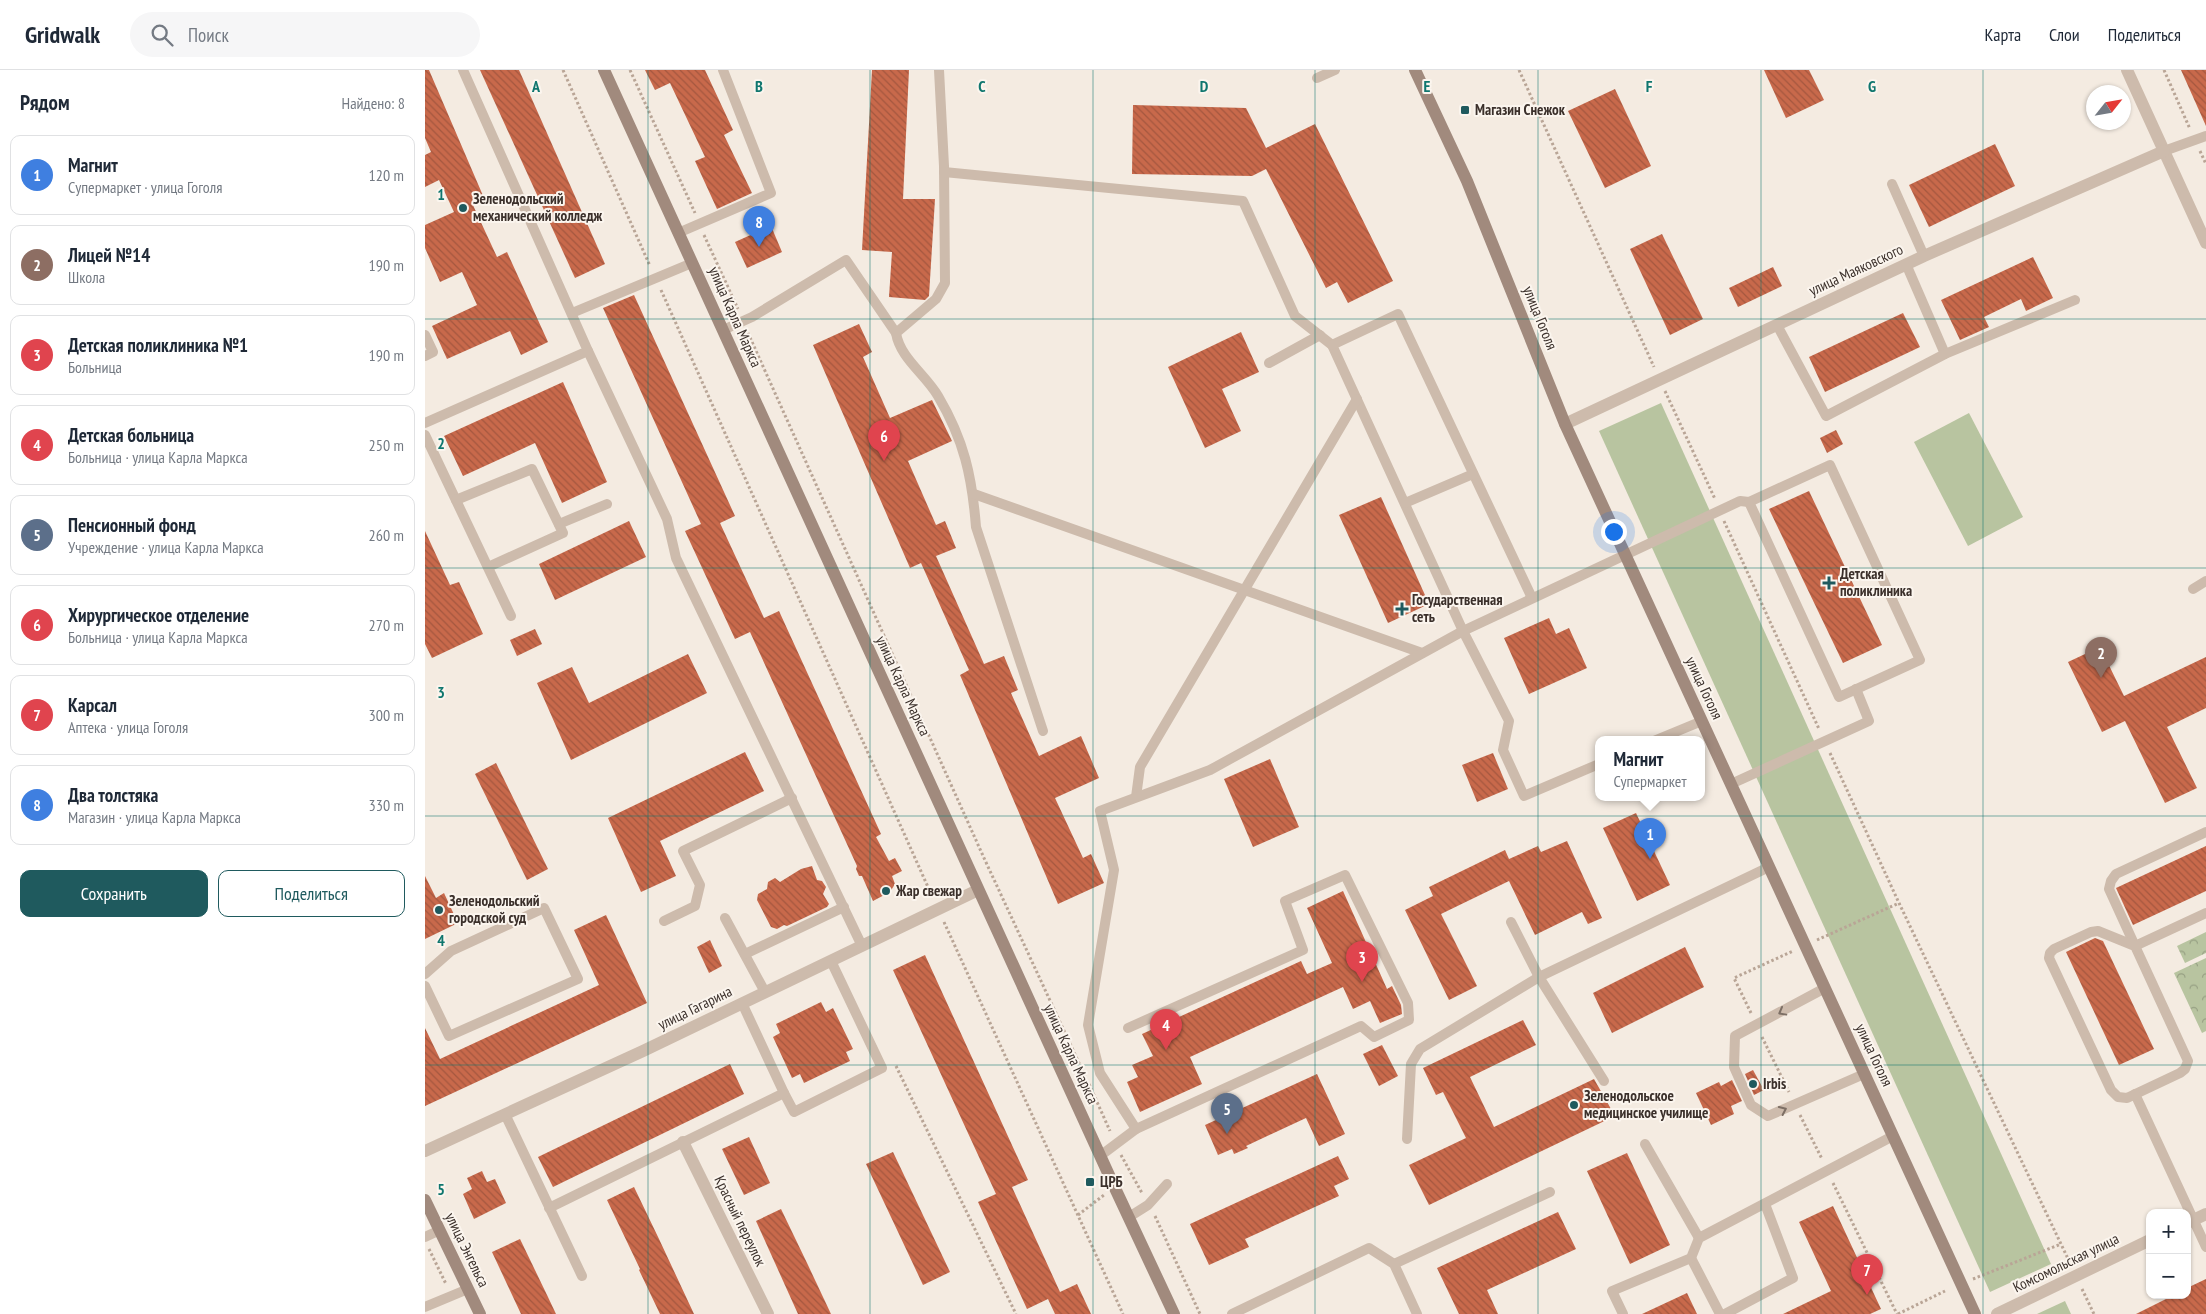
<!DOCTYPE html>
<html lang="ru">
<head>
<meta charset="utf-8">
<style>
	body { margin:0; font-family:"PT Sans Narrow",sans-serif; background:#f6f6f7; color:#1f2937 }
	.controls { position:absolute; right:15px; bottom:15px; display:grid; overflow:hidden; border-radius:10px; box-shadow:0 1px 4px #0004 }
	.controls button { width:45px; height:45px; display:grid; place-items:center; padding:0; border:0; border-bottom:1px solid #e0e1e3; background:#fff; color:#1f2937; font:25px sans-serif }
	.compass { position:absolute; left:1661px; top:15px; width:45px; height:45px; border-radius:50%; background:#fff; box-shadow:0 1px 4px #0004; rotate:59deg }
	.you { position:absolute; left:1188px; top:461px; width:18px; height:18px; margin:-12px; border:4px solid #fff; border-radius:50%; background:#1a73e8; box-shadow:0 0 0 8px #1a73e833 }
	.badge { display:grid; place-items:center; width:32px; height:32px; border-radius:50%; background:#1f5a5e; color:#fff; font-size:16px; font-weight:700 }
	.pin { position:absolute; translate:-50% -41px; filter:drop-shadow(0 1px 2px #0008) }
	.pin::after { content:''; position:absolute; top:26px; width:18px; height:15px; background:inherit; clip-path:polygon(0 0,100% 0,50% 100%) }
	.popup { position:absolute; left:1170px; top:666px; width:110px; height:65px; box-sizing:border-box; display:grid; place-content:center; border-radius:10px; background:#fff; filter:drop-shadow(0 1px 4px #0005); font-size:16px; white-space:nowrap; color:#747a83 }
	.popup b { font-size:19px; color:#1f2937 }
	.popup::after { content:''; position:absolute; left:50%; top:100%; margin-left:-10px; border:10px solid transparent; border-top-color:#fff }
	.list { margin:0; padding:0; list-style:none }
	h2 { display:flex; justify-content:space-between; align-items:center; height:65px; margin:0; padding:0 20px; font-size:21px }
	h2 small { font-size:16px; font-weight:400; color:#747a83 }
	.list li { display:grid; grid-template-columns:32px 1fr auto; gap:15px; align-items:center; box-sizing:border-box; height:80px; margin:0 10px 10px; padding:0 10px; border:1px solid #e0e1e3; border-radius:10px }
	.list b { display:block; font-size:19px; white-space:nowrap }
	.list p { margin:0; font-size:16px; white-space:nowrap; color:#747a83 }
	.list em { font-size:16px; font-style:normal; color:#747a83 }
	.actions { display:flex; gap:10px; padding:15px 20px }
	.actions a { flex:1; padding:11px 0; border:1px solid #1f5a5e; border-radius:10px; text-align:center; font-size:18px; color:#1f5a5e }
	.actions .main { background:#1f5a5e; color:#fff }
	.icon { flex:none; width:28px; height:28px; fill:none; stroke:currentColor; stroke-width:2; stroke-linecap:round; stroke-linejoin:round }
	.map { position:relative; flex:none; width:1781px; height:1244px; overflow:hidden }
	header { display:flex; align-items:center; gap:30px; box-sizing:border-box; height:70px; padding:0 25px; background:#fff; border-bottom:1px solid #e0e1e3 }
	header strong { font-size:24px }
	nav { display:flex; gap:28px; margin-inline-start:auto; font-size:18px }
	.search { width:350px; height:45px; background:#f6f6f7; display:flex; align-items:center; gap:12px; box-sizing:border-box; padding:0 18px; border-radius:28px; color:#747a83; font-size:19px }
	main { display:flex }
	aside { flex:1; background:#fff }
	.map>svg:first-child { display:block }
	.grass { fill:#b8c4a0 }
	.park { fill:url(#park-crowns) }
	.building { fill:url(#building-back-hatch) }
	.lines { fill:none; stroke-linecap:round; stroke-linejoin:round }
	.path { stroke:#b9a596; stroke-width:3; stroke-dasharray:2.5 2.5; stroke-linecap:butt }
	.lane { stroke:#cdbbac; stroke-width:10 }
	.street { stroke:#cdbbac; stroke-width:12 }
	.secondary { stroke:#a18a7d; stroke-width:12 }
	.oneway { stroke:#7d6f65 }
	.grid { fill:none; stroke:#0f766e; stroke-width:1; stroke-opacity:0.55 }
	.poi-dot { fill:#1f5a5e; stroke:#fbf5ee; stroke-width:2 }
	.labels { text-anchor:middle; stroke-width:4; stroke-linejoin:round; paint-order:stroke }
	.poi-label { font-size:15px; font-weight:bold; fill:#3b302b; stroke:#fbf5ee; text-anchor:start }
	.street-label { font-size:15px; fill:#3b302b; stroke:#fbf5ee }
	.grid-label { font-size:16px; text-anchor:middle; font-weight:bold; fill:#0f766e; stroke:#fbf5ee; stroke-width:4; stroke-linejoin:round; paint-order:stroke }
</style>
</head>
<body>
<header>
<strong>Gridwalk</strong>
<div class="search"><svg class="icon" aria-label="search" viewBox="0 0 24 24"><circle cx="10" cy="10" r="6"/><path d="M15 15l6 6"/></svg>Поиск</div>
<nav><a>Карта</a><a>Слои</a><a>Поделиться</a></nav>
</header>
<main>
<aside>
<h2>Рядом<small>Найдено: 8</small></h2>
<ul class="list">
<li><span class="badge" style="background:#3f7fe0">1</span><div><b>Магнит</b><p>Супермаркет · улица Гоголя</p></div><em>120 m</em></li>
<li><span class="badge" style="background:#8d6e63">2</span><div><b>Лицей №14</b><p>Школа</p></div><em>190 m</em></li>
<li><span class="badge" style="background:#e0444e">3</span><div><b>Детская поликлиника №1</b><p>Больница</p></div><em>190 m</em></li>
<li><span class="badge" style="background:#e0444e">4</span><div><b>Детская больница</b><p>Больница · улица Карла Маркса</p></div><em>250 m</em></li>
<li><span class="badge" style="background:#5c6f8a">5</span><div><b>Пенсионный фонд</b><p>Учреждение · улица Карла Маркса</p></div><em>260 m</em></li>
<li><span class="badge" style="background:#e0444e">6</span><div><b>Хирургическое отделение</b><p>Больница · улица Карла Маркса</p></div><em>270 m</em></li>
<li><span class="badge" style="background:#e0444e">7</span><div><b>Карсал</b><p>Аптека · улица Гоголя</p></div><em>300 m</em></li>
<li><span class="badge" style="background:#3f7fe0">8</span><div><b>Два толстяка</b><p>Магазин · улица Карла Маркса</p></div><em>330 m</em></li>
</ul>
<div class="actions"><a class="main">Сохранить</a><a>Поделиться</a></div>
</aside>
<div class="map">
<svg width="1781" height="1244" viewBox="0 0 1781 1244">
	<defs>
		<pattern id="park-crowns" width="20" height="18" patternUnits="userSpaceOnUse" patternTransform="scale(1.25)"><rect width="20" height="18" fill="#b8c4a0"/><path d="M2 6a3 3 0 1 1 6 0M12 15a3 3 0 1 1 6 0" fill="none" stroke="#97a083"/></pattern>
		<pattern id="building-back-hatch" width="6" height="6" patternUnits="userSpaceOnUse" patternTransform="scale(1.25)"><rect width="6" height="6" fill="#c8694b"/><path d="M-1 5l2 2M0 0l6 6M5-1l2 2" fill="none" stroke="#a4573f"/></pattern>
	</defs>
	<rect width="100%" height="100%" fill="#f4ebe1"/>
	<g class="grass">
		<path d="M1236 333 1626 1194 1565 1222 1174 361Z"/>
		<path d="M1544 343 1598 447 1543 476 1489 372Z"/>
		<path d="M1640 1231 1646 1244H1612Z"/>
	</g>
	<g class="park">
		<path d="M1781 862V883L1760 893 1752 876Z"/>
		<path d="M1781 888V961L1777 963 1749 903Z"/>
	</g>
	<g class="building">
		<path d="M0 0H4L59 128 47 133 72 187 82 182 123 272 96 285 85 261 22 289 7 256 52 235 37 202 15 212 0 178V155L29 142 14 110 0 117V85L6 82 0 68Z"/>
		<path d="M55 0H94L180 194 150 208Z"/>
		<path d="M220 0H280L308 60 299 65 327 123 292 139 270 91 280 87 245 13 230 20Z"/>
		<path d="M447 0H484L478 129H510L504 226 500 230 464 227 467 182 437 180Z"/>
		<path d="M1339 0H1384L1399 30 1361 48Z"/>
		<path d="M1756 0H1781V56Z"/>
		<path d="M1190 19 1226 96 1180 118 1143 41Z"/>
		<path d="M708 35 821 38 841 78 890 54 968 211 923 233 912 212 901 218 841 99 827 106 707 104Z"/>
		<path d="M1570 74 1590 116 1504 157 1484 115Z"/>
		<path d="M346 156 357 182 322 198 310 172Z"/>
		<path d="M1237 164 1278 249 1245 265 1205 179Z"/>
		<path d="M1608 187 1628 228 1601 241 1596 229 1559 247 1564 257 1535 270 1516 230Z"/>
		<path d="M1348 197 1357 216 1313 237 1304 218Z"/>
		<path d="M209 225 310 446 295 453 339 548 354 541 456 764 451 767 464 791 470 788 477 801 467 806 470 814 465 822 448 831 437 806H434L431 799 432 796 325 562 310 569 260 461 276 454 178 238Z"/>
		<path d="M1478 243 1495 277 1400 322 1384 287Z"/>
		<path d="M434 254 447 282 438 287 465 348 507 330 527 371 483 391 511 455 520 451 531 478 511 486 559 594 579 586 593 620 586 623 614 686 656 666 674 708 630 728 658 788 666 784 679 813 633 834 535 605 544 600 496 493 485 498 388 275Z"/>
		<path d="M816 262 834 302 797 319 816 361 780 378 743 297Z"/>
		<path d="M138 312 182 412 137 433 110 373 38 406 19 366Z"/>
		<path d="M1411 360 1418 374 1402 383 1395 368Z"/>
		<path d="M1384 421 1457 575 1418 593 1344 439Z"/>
		<path d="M956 427 1004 534 963 553 914 445Z"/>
		<path d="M204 451 221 487 130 530 114 494Z"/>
		<path d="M0 461 25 515 34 512 58 564 7 588 0 574Z"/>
		<path d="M1124 548 1131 564 1144 558 1162 598 1104 624 1079 568Z"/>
		<path d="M110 559 117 574 92 586 85 570Z"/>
		<path d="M1675 577 1699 626 1781 587V638L1742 657 1772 718 1740 733 1700 651 1677 662 1643 592Z"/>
		<path d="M263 584 282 623 146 690 112 613 147 597 164 633Z"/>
		<path d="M320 682 339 721 235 771 251 806 216 822 183 748Z"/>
		<path d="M1068 683 1083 719 1052 732 1037 695Z"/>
		<path d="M845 689 874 757 828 777 799 709Z"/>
		<path d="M71 693 123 799 102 810 50 704Z"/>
		<path d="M1211 743 1245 815 1212 831 1178 758Z"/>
		<path d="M1142 771 1177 848 1163 854 1157 842 1110 865 1084 811 1016 844 1052 916 1024 930 980 840 1008 826 1004 817 1080 780 1084 789 1113 776 1116 782Z"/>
		<path d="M1781 776V821L1708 855 1691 818Z"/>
		<path d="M387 796 392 810 397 811 401 817 398 824 404 834 402 837 362 856 359 855 352 859 346 857 332 830 333 824 342 819 343 812 350 808 355 812 376 799Z"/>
		<path d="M0 806 11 828 19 823 33 853 0 869Z"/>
		<path d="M918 821 962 919 967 916 976 935 977 944 955 953 945 931 928 939 918 917 765 987 777 1014 715 1042 702 1012 713 1007 707 995 728 986 717 964 876 891 882 904 907 893 882 838Z"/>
		<path d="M181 845 222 933 0 1036V958L15 989 174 915 149 860Z"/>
		<path d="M1670 868 1678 871 1729 979 1694 995 1641 882Z"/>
		<path d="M285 870 297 896 284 903 272 877Z"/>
		<path d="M1260 877 1279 917 1187 963 1168 923Z"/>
		<path d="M500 885 603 1110 587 1117 635 1222 652 1214 666 1244H630L623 1229 602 1239 553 1132 571 1124 468 900Z"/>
		<path d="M396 932 401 942 408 938 428 979 421 982 425 991 379 1013 375 1004 367 1008 348 967 355 963 351 954Z"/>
		<path d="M1098 950 1111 975 1045 1007 1069 1057 1169 1009 1190 1046 1004 1135 984 1095 1041 1068 1018 1022 1011 1025 998 998Z"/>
		<path d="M957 975 973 1006 954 1016 938 984Z"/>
		<path d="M305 994 319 1024 128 1117 113 1087Z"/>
		<path d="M1328 1000 1339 1020 1329 1025 1320 1004Z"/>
		<path d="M892 1004 920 1064 894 1076 881 1048 821 1076 823 1078 809 1084 807 1079 793 1085 780 1055Z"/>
		<path d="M1307 1010 1317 1031 1306 1036 1309 1044 1286 1055 1271 1023 1294 1012 1296 1016Z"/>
		<path d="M324 1067 345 1113 319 1125 297 1079Z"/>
		<path d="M468 1082 525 1202 498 1215 441 1094Z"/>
		<path d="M1202 1083 1245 1175 1205 1194 1162 1101Z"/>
		<path d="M913 1086 924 1109 909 1116 914 1126 820 1169 824 1177 784 1195 765 1154Z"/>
		<path d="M57 1101 62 1112 70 1109 81 1133 49 1149 38 1124 47 1119 42 1108Z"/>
		<path d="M209 1117 234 1169 269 1244H235L214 1200 215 1199 182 1130Z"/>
		<path d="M1408 1136 1456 1239 1445 1244H1358L1406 1221 1374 1152Z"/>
		<path d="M356 1139 382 1193 406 1244H373L331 1151Z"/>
		<path d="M1133 1142 1151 1179 1062 1220 1073 1244H1034L1012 1198Z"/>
		<path d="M95 1169 122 1225 131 1244H96L67 1182Z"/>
		<path d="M1781 1209V1244H1711L1749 1225H1762V1218Z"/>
		<path d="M1262 1223 1272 1244H1217Z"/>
	</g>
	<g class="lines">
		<g class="path">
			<path d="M138 0 225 196"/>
			<path d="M205 0 270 143"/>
			<path d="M1094 0 1229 297"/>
			<path d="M1739 0 1765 59"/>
			<path d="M1775 81 1781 94"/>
			<path d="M279 165 313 239"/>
			<path d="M236 220 507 826"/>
			<path d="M323 263 559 788 660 1006"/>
			<path d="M1240 321 1290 429"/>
			<path d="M1299 451 1394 659"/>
			<path d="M1405 683 1474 833 1645 1193"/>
			<path d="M519 852 698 1244"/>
			<path d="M1392 870 1474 833"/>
			<path d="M1326 943 1309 908 1368 881"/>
			<path d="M1337 967 1364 1022"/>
			<path d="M471 996 591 1244"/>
			<path d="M664 1014 685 1061"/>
			<path d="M1375 1045 1397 1089"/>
			<path d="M696 1085 717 1123"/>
			<path d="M1408 1113 1472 1244"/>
			<path d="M653 1145 679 1125"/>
			<path d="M730 1146 775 1244"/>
			<path d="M4 1179 21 1214"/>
			<path d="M1548 1209 1636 1174"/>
			<path d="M1657 1219 1669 1244"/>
			<path d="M1473 1244 1520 1221"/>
		</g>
		<g class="lane">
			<path d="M514 0 519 96 520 213 511 229 471 263C475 288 500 304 513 326 539 370 547 406 551 457L618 661"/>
			<path d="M892 8 910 0"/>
			<path d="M1739 81 1781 66"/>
			<path d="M519 102 818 131 870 246 907 275 1038 561 1315 431 1324 432"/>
			<path d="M1467 114 1499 186"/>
			<path d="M253 163 346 123 298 0"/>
			<path d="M1481 194 1520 284"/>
			<path d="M147 243 267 193"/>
			<path d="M1352 255 1401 346 1520 284 1650 230"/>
			<path d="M298 260 327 247 421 190 471 263"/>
			<path d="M0 265 8 282 0 286"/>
			<path d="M907 275 973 244 1107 528"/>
			<path d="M163 281 242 449 251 488 437 876"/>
			<path d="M844 293 895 265"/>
			<path d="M0 353 163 281 38 0"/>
			<path d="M0 365 86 546"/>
			<path d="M1405 395 1495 590 1414 627 1324 432Z"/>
			<path d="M549 424 997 583"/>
			<path d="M31 430 107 399 138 463 63 497"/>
			<path d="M980 433 1048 404"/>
			<path d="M134 454 182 434"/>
			<path d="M1768 519 1781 511"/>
			<path d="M1231 670 1277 651"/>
			<path d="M1306 714 1444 651 1431 619"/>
			<path d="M711 727 715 697 932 329"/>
			<path d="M1781 762 1691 804 1686 811 1684 819 1710 876 1781 843"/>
			<path d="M300 848 340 922"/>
			<path d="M239 851 270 836 275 815 258 781 367 728"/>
			<path d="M1086 852 1114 907 1179 1011"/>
			<path d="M1673 861 1710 876 1763 991 1760 999 1755 1003 1702 1028 1693 1027 1686 1020 1624 888 1625 883 1629 879 1666 862Z"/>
			<path d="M320 884 419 837"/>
			<path d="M0 904 26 881 119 838 153 909 24 966 0 916"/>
			<path d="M1400 918 1310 966 1309 997 1326 1035 1343 1046 1439 1004"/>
			<path d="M359 1023 369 1042 457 998 406 891"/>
			<path d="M1710 1024 1781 1177"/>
			<path d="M80 1044 157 1206"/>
			<path d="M711 1059 675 1003 663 955 689 800 675 741 785 700 1038 561 1084 651 1078 680 1099 726 1174 694"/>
			<path d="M982 1069 986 994 995 979 1114 907 1344 797"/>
			<path d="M1220 1074 1274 1168"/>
			<path d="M675 1086 711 1059 936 956 949 967 984 950 983 933 920 805 860 831 878 880 703 958"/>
			<path d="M124 1138 359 1023 317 933"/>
			<path d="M704 1147 723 1135 742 1114"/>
			<path d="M0 1167 15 1160"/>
			<path d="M1266 1188 1295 1244"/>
			<path d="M969 1194 1125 1122"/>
			<path d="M0 1237 43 1219"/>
			<path d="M807 1244 944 1178 969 1194 992 1244"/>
			<path d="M1198 1244 1187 1221 1266 1188 1274 1168 1468 1066"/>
			<path d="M1300 1244 1368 1208 1340 1134"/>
		</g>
		<g class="street">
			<path d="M1702 0 1781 173"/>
			<path d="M1140 354 1499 186 1739 81"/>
			<path d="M258 1072 343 1244"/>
			<path d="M0 1081 218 981 553 820"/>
			<path d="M1762 1153 1781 1144"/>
			<path d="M1572 1244 1725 1170"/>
		</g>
		<g class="secondary">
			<path d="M179 0 689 1116 749 1244"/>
			<path d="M990 0 1042 111 1140 354 1550 1244"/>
			<path d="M0 1130 55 1244"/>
		</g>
	</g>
	<defs><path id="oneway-chevron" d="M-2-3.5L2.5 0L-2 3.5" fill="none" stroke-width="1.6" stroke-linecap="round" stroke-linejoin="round" transform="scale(1.25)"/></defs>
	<g class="oneway">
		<use href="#oneway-chevron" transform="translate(1357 942) rotate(151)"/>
		<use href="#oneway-chevron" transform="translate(1358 1040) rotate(-25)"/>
	</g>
	<path class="grid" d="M223 0V1244M445 0V1244M668 0V1244M890 0V1244M1113 0V1244M1336 0V1244M1558 0V1244M0 249H1781M0 498H1781M0 746H1781M0 995H1781"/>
	<g class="poi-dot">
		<rect x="1035" y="35" width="10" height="10" rx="2.5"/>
		<circle cx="38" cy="138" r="5"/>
		<path d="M1401.5 505.5h5v5h5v5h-5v5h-5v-5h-5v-5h5z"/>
		<path d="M974.5 531.5h5v5h5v5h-5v5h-5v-5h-5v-5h5z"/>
		<circle cx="461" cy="821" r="5"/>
		<circle cx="14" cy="840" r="5"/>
		<circle cx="1328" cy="1014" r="5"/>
		<circle cx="1149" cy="1035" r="5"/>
		<rect x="660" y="1107" width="10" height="10" rx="2.5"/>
	</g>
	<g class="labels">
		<g class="poi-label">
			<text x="1050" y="45">Магазин Снежок</text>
			<text x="48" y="134">Зеленодольский<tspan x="48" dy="17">механический колледж</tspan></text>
			<text x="1415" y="509">Детская<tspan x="1415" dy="17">поликлиника</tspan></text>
			<text x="987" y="535">Государственная<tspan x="987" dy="17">сеть</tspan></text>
			<text x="471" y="826">Жар свежар</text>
			<text x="24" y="836">Зеленодольский<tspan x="24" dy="17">городской суд</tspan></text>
			<text x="1338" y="1019">Irbis</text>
			<text x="1159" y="1031">Зеленодольское<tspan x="1159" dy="17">медицинское училище</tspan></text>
			<text x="675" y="1117">ЦРБ</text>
		</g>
		<g class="street-label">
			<text transform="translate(1431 200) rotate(-25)" y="5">улица Маяковского</text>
			<text transform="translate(310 247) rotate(66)" y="5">улица Карла Маркса</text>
			<text transform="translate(1115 248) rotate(68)" y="5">улица Гоголя</text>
			<text transform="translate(478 616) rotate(65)" y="5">улица Карла Маркса</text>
			<text transform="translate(1279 618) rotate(65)" y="5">улица Гоголя</text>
			<text transform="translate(270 938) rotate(-26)" y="5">улица Гагарина</text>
			<text transform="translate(646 984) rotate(65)" y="5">улица Карла Маркса</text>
			<text transform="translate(1449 985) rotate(65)" y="5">улица Гоголя</text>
			<text transform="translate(315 1151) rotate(64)" y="5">Красный переулок</text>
			<text transform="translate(42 1180) rotate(64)" y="5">улица Энгельса</text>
			<text transform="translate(1641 1193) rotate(-26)" y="5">Комсомольская улица</text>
		</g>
	</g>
	<g class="grid-label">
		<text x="111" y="22">A</text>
		<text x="334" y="22">B</text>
		<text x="557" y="22">C</text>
		<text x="779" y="22">D</text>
		<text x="1002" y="22">E</text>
		<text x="1224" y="22">F</text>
		<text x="1447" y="22">G</text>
		<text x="16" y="130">1</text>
		<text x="16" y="379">2</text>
		<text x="16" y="628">3</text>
		<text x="16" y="876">4</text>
		<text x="16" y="1125">5</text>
	</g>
</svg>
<div class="controls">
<button>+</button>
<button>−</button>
</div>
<svg class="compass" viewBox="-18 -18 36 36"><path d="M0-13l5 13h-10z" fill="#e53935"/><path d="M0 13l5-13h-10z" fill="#747a83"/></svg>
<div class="you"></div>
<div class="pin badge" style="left:1225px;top:789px;background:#3f7fe0">1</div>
<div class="popup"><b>Магнит</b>Супермаркет</div>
<div class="pin badge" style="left:1676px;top:608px;background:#8d6e63">2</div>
<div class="pin badge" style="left:937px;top:912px;background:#e0444e">3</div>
<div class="pin badge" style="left:741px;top:980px;background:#e0444e">4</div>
<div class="pin badge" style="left:802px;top:1064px;background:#5c6f8a">5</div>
<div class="pin badge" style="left:459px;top:391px;background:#e0444e">6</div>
<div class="pin badge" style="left:1442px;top:1225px;background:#e0444e">7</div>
<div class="pin badge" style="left:334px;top:177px;background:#3f7fe0">8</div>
</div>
</main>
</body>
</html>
